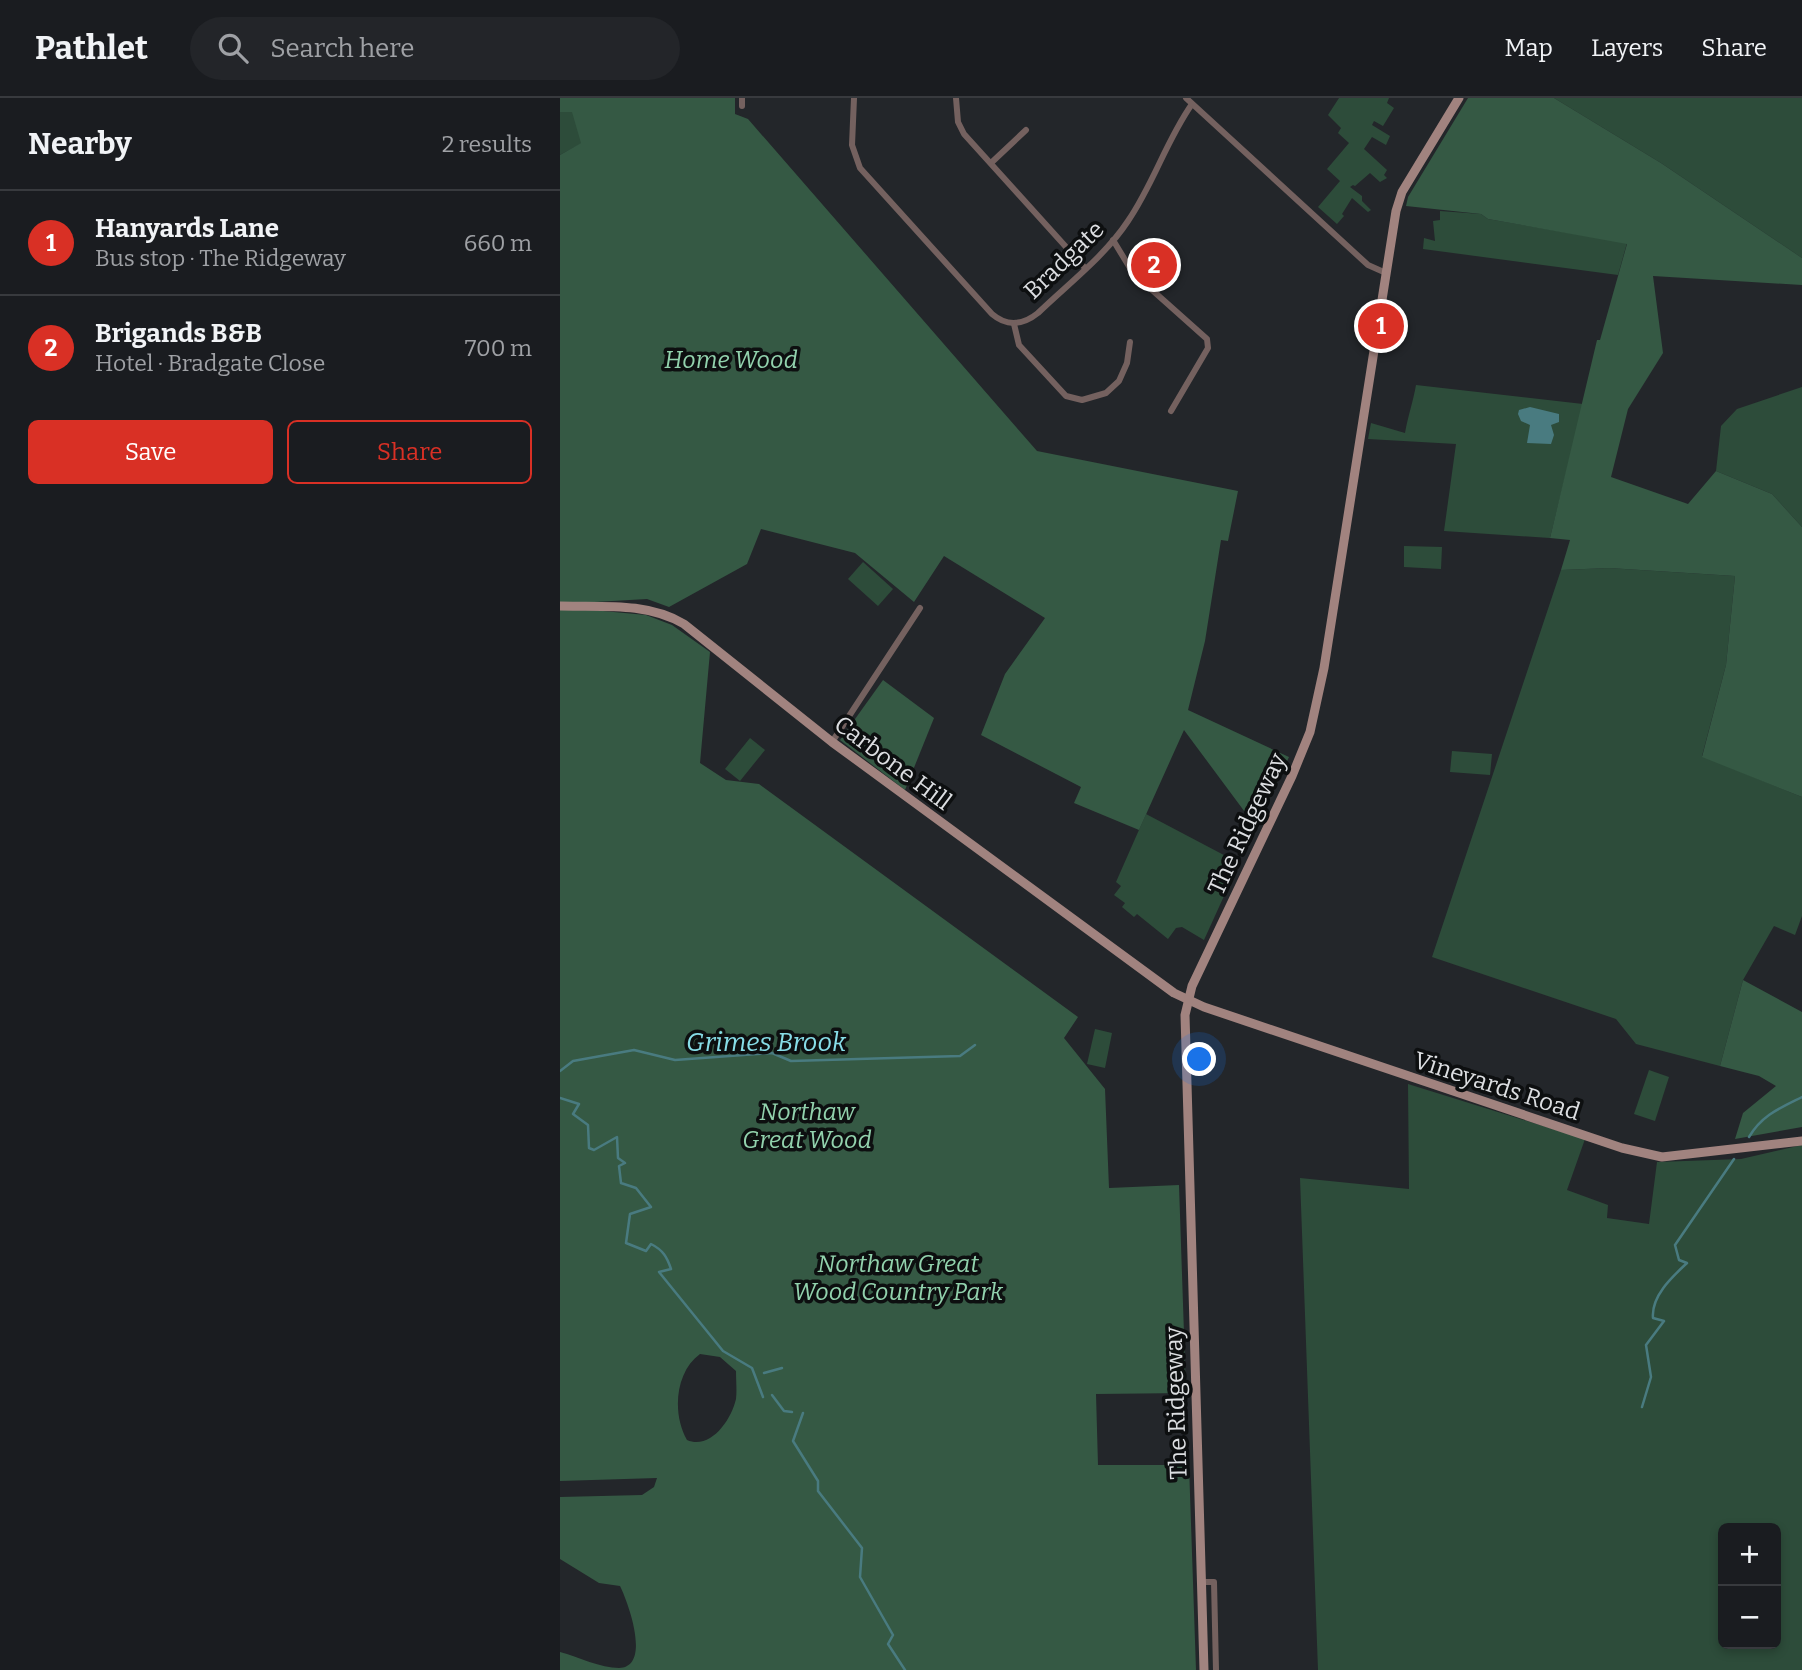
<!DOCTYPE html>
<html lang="en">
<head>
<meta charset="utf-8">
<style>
	body { margin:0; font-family:Bitter,serif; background:#232529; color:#f1f3f6 }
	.controls { position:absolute; right:21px; bottom:21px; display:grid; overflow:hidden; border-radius:10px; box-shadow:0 4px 10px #0003 }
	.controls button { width:63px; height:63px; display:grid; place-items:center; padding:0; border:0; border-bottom:2px solid #383a3e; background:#1a1c20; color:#f1f3f6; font:35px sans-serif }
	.you { position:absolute; left:640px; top:962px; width:24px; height:24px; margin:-18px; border:5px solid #fff; border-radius:50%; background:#1a73e8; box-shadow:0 0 0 10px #1a73e833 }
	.badge { display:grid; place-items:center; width:46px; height:46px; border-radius:50%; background:#d93025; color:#fff; font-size:23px; font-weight:700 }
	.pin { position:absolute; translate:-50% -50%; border:4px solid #fff; box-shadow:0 2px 7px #0006 }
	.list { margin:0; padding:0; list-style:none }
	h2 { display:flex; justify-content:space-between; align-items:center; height:91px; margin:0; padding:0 28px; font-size:30px }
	h2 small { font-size:23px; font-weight:400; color:#9fa1a5 }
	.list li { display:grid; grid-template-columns:46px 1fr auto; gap:21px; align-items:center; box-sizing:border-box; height:105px; padding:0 28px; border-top:2px solid #383a3e }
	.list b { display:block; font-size:26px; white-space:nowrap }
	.list p { margin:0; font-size:23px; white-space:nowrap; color:#9fa1a5 }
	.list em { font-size:23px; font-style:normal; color:#9fa1a5 }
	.actions { display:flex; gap:14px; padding:21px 28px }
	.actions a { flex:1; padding:16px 0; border:2px solid #d93025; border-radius:10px; text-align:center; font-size:24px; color:#d93025 }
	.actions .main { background:#d93025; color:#fff }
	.icon { flex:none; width:38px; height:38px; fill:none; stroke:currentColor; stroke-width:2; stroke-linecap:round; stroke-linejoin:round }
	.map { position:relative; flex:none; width:1242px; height:1572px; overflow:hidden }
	header { display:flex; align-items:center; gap:42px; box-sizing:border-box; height:98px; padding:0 35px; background:#1a1c20; border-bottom:2px solid #383a3e }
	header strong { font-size:33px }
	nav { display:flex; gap:38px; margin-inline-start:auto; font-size:24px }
	.search { width:490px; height:63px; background:#232529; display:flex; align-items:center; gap:18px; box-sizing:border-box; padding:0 24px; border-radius:38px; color:#9fa1a5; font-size:26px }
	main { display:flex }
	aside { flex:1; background:#1a1c20 }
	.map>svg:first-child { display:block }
	.green { fill:#2d4c3a; fill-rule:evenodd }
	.forest { fill:#355944; fill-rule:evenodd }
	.water { fill:#497b80 }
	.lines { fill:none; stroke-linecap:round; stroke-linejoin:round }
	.stream { stroke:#497b80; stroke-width:2.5 }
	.street { stroke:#74615f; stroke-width:6 }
	.secondary { stroke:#a1837f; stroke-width:9 }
	.labels { text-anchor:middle; stroke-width:7; stroke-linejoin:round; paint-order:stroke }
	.street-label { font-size:24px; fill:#dcdee1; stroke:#0d0f10 }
	.park-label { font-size:24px; font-style:italic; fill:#92d2ad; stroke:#0d0f10 }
	.water-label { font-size:26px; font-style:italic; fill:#87dde7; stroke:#0d0f10 }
</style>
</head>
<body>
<header>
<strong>Pathlet</strong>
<div class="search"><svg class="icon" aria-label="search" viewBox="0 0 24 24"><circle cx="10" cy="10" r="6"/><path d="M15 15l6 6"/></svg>Search here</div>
<nav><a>Map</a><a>Layers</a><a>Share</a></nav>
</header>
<main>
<aside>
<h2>Nearby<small>2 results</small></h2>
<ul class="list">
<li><span class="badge">1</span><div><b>Hanyards Lane</b><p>Bus stop · The Ridgeway</p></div><em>660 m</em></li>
<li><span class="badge">2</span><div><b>Brigands B&amp;B</b><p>Hotel · Bradgate Close</p></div><em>700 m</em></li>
</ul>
<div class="actions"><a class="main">Save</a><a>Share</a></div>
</aside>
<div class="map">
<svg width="1242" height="1572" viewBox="0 0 1242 1572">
	<rect width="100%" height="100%" fill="#23262a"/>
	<g class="green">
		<path d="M0 0H104L0 57Z"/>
		<path d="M779 0H829L827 5 834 10 823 28 814 23 812 27 830 38 826 47 812 39 804 51 827 72 824 77 827 80 820 84 810 75 795 88 793 87 790 89 802 98V103L811 112 808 114 792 100 782 116 784 118 777 126 758 109 780 83 767 71 789 45 778 35 781 30 768 17Z"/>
		<path d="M994 0H1242V160L1101 65Z"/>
		<path d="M880 113 921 116 928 121 1067 145 1058 177 863 151 864 140 875 143 873 123 880 122Z"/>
		<path d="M856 287 1023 306 990 440 884 433 896 346 808 341 811 325 845 335C848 318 853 304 856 287Z"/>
		<path d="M1242 289V429L1212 396 1156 373 1161 328 1177 311Z"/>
		<path d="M844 448 882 449 881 471 844 469Z"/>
		<path d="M303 464 333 491 318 508 288 481Z"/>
		<path d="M1049 470 1175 478 1166 567 1142 658 1242 699V818L1235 837 1214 828 1183 882 1160 968 1076 946 1056 921 872 859 1001 472Z"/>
		<path d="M190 640 205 652 180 683 165 671Z"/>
		<path d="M892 653 932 656 930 677 890 674Z"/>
		<path d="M586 716 679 765 644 842 622 829 616 830 608 841 577 816 574 819 562 809 565 805 554 797 561 788 556 784Z"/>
		<path d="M535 931 552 935 545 970 527 966Z"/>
		<path d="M1089 972 1109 979 1095 1023 1074 1016Z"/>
		<path d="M848 986 1025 1041 1007 1092 1048 1107 1047 1120 1089 1126 1097 1064 1181 1061 1242 1047V1572H758L740 1080 849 1091ZM1163 1430H1216V1546H1163Z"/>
	</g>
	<g class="forest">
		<path d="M0 0H175V16L188 21 477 353 678 393 668 443 661 442 645 543 628 612 729 659 696 729 624 632 579 732 514 705 521 689 421 637 445 576 485 520 384 458 354 504 295 455 201 431 187 466 109 509 87 501 0 506V57L21 45 12 14H0Z"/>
		<path d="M908 0H994L1101 65 1242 160V187L1093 178 1103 255 1068 311 1051 379 1128 406 1156 373 1212 396 1242 429V699L1142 659 1166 567 1175 478 1049 470 1001 472 1010 442 990 440 1037 242H1040L1067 146 928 121 921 116 846 108 848 99Z"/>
		<path d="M0 509 86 517 112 527 150 554 140 665 166 682 199 686 518 919 504 940 545 991 549 1090 619 1087 626 1295 536 1296 538 1367H629L636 1572H0V1554C18 1559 41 1570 59 1570 92 1569 68 1504 60 1488L39 1485 0 1461V1399L82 1397 94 1389 97 1380 0 1383ZM140 1256 160 1259 176 1273C176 1282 177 1293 176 1301 171 1323 150 1352 127 1342 112 1316 115 1274 140 1256Z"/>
		<path d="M323 582 374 620 345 692 280 642Z"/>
		<path d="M1183 882 1242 914V1029L1175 1041 1183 1015 1216 988 1199 978 1160 968Z"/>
	</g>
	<path class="water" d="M970 309 999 316V324L991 327 994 337 991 346 967 345 970 327 961 323 958 316 959 312Z"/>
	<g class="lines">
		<g class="stream">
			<path d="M0 973 13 963 74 952 115 962 212 955 231 963 400 958 415 947"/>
			<path d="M0 1000 19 1006 13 1016 28 1027 29 1050 34 1052 57 1039 58 1060 65 1065 59 1068 61 1085 76 1090 91 1109 70 1116 66 1145 86 1153 91 1146C103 1152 107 1159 111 1171L99 1174 163 1253 192 1270 203 1299"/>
			<path d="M1189 1039C1202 1017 1220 1010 1242 999"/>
			<path d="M204 1275 222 1270"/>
			<path d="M212 1297 224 1313 232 1314"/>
			<path d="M1082 1309 1091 1279 1086 1247 1104 1223 1093 1220C1091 1198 1112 1179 1127 1165L1119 1162 1115 1147 1174 1061"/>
			<path d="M243 1315 233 1343 258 1383V1393L302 1450 300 1479 333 1537 328 1546 345 1572"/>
		</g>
		<g class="street">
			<path d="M294 0 292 47 300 70 432 216C447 229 463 227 478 215 508 186 545 158 568 123 594 85 606 43 632 6"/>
			<path d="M396 0 398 24 404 36 525 170"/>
			<path d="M626 0 808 167 826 175"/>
			<path d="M182 8V0"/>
			<path d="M431 65 466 32"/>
			<path d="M553 142 573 175 647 241 648 250 611 313"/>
			<path d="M454 226 459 247 506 298 522 302 546 295 559 283 567 265 570 244"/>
			<path d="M272 644 360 510"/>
			<path d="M641 1484H654L656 1572"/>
		</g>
		<g class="secondary">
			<path d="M0 508C42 509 87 504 124 526L272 644 614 895 644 909 1062 1050 1102 1059 1242 1043"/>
			<path d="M644 1572 625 917 632 888 732 678 750 634 764 570 836 113 842 94 899 0"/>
		</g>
	</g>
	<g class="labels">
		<g class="street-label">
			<text transform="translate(504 162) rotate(-44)" y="8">Bradgate</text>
			<text transform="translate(333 665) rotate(37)" y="8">Carbone Hill</text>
			<text transform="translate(687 726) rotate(-65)" y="8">The Ridgeway</text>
			<text transform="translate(937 988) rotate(18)" y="8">Vineyards Road</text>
			<text transform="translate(616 1305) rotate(-92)" y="8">The Ridgeway</text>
		</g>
		<g class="park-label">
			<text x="171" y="270">Home Wood</text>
			<text x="247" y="1022">Northaw<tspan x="247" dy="28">Great Wood</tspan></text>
			<text x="338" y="1174">Northaw Great<tspan x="338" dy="28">Wood Country Park</tspan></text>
		</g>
		<g class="water-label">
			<text x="206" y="953">Grimes Brook</text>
		</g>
	</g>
</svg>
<div class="controls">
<button>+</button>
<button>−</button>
</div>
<div class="you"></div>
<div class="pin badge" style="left:821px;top:228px">1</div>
<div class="pin badge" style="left:594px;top:167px">2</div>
</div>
</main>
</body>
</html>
